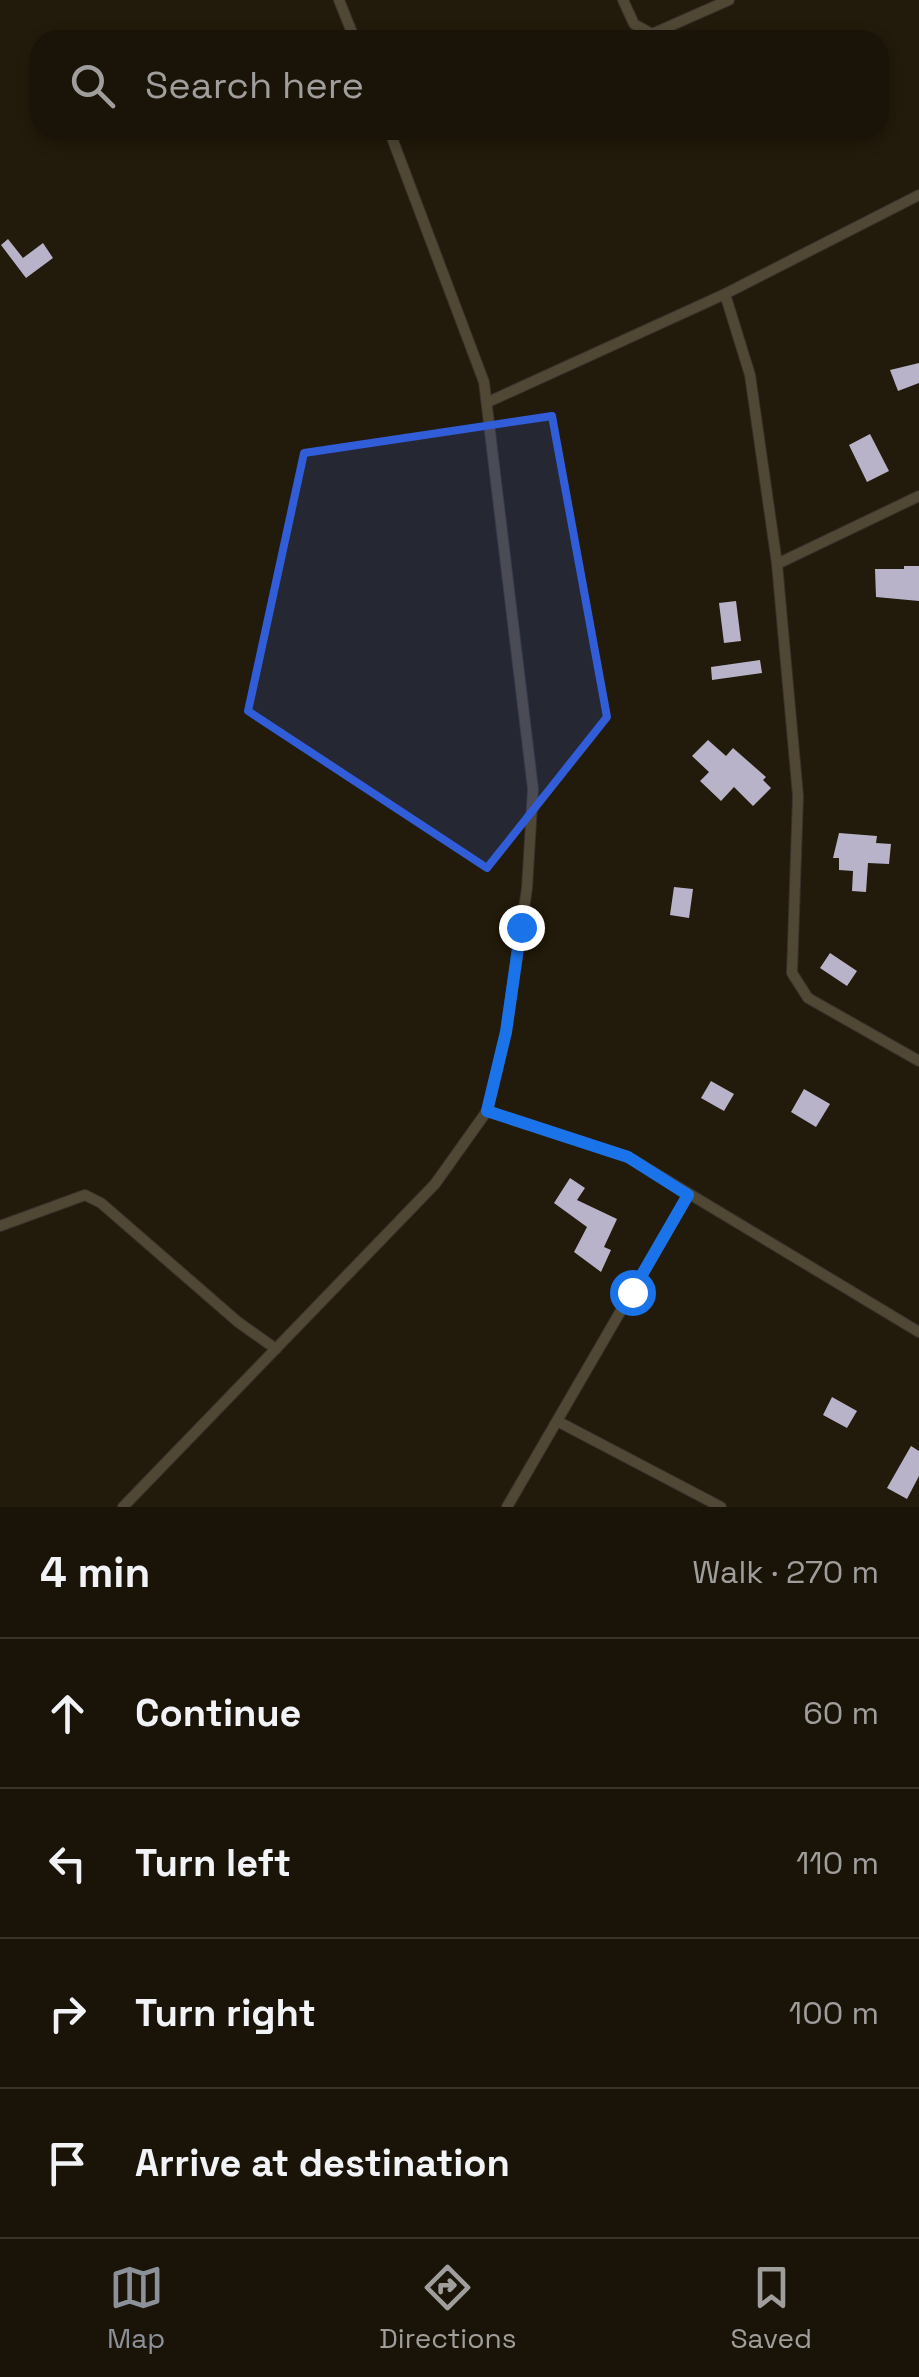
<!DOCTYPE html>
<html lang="en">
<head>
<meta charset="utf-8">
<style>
	body { margin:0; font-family:"Space Grotesk",sans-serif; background:#231d12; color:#f1f3f6 }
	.stop { position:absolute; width:30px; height:30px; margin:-22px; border:8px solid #1a73e8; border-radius:50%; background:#fff }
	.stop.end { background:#1a73e8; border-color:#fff; box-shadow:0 2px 10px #0008 }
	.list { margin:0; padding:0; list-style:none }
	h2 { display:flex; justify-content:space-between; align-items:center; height:130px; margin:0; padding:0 40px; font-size:42px }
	h2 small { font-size:32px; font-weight:400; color:#9f9e9c }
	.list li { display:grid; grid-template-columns:65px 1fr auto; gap:30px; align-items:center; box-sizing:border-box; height:150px; padding:0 40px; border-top:2px solid #383329 }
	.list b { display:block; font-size:38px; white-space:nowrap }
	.list em { font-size:32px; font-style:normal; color:#9f9e9c }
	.icon { flex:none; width:55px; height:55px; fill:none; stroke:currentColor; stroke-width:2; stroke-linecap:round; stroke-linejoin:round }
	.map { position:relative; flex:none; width:919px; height:1507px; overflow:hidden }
	.search { position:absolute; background:#1a1408; box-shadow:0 5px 15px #0003; left:30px; right:30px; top:30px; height:110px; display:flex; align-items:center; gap:25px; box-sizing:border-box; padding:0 35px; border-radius:30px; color:#9f9e9c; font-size:38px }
	.sheet { height:730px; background:#1a1408 }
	nav { display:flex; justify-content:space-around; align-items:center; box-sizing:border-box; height:140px; border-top:2px solid #383329; background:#1a1408; font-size:28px; color:#9f9e9c }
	nav a { display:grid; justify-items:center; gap:5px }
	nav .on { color:#8c9099 }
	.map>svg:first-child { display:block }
	.building { fill:#b8b3c9 }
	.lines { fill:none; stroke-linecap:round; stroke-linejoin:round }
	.street-casing { stroke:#37312b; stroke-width:12 }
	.street { stroke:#504735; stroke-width:10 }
	.route { stroke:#1a73e8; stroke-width:12 }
	.marked { fill:#315dd8; fill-opacity:0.2; stroke:#315dd8; stroke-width:8; stroke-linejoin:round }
</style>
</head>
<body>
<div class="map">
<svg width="919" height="1507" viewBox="0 0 919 1507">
	<rect width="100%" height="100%" fill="#221a0a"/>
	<g class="building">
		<path d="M8 239 23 258 43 243 53 258 26 278 1 245Z"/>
		<path d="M919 363V383L898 391 890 370Z"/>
		<path d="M870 434 889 471 867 482 849 445Z"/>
		<path d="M904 566H919V601L876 597 875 569H904Z"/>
		<path d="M736 601 741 641 724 643 719 603Z"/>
		<path d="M760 660 762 673 712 680 711 667Z"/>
		<path d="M708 740 726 756 733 748 766 777 763 780 771 788 753 806 734 787 721 801 700 781 709 772 692 756Z"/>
		<path d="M839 833 877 836 876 843 891 844 889 864 868 863 866 892 852 891 853 871 839 870V858H833Z"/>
		<path d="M674 887 693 889 689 918 670 915Z"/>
		<path d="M830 953 857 971 847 986 820 968Z"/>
		<path d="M711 1081 734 1094 724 1111 701 1098Z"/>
		<path d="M804 1089 830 1104 816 1127 791 1112Z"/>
		<path d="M570 1178 585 1188 577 1200 617 1219 604 1247 611 1250 601 1272 574 1252 587 1227 554 1203Z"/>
		<path d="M832 1397 857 1411 847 1428 823 1415Z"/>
		<path d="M911 1446 919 1451V1476L907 1499 887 1488Z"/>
	</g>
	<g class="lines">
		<defs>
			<g id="street">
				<path d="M339 0 355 40"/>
				<path d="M623 0 634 24 652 34 729 0"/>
				<path d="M389 130 484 382 533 789 527 888 506 1032 487 1111 628 1157 919 1332"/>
				<path d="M725 294 750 375 777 564"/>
				<path d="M488 402 725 294 919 195"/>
				<path d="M919 496 777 564 798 796 792 973 808 998 919 1061"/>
				<path d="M0 1226 85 1195 101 1203 238 1322 276 1349"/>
				<path d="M557 1421 721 1507"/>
				<path d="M123 1507 435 1184 487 1111"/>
				<path d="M507 1507 688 1195"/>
			</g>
		</defs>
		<use href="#street" class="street-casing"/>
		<use href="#street" class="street"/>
	</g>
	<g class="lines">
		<path class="route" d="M521 927 506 1032 487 1111 628 1157 688 1195 632 1292"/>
	</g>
	<path class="marked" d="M552 416 607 717 487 868 248 711 304 453Z"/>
</svg>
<div class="stop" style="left:632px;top:1292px"></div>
<div class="stop end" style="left:521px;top:927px"></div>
<div class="search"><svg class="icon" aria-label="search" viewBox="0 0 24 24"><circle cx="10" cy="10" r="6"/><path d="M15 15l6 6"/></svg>Search here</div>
</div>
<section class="sheet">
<h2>4 min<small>Walk · 270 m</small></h2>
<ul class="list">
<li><svg class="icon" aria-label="ahead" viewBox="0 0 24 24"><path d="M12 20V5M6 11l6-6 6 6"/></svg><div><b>Continue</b></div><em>60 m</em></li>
<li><svg class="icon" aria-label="left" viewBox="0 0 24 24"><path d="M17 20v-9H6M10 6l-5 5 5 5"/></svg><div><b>Turn left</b></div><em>110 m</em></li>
<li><svg class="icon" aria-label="right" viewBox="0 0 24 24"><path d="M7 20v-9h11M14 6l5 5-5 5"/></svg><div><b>Turn right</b></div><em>100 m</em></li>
<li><svg class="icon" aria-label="arrive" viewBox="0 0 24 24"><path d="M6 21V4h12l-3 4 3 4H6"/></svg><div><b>Arrive at destination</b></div></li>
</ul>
</section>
<nav>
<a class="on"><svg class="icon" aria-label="map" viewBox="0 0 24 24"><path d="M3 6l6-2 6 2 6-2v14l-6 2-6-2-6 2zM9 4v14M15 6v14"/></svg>Map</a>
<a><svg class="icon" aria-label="directions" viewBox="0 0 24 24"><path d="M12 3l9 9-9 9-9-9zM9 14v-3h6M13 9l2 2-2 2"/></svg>Directions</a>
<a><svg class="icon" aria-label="saved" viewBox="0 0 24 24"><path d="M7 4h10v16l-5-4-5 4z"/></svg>Saved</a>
</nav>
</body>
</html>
